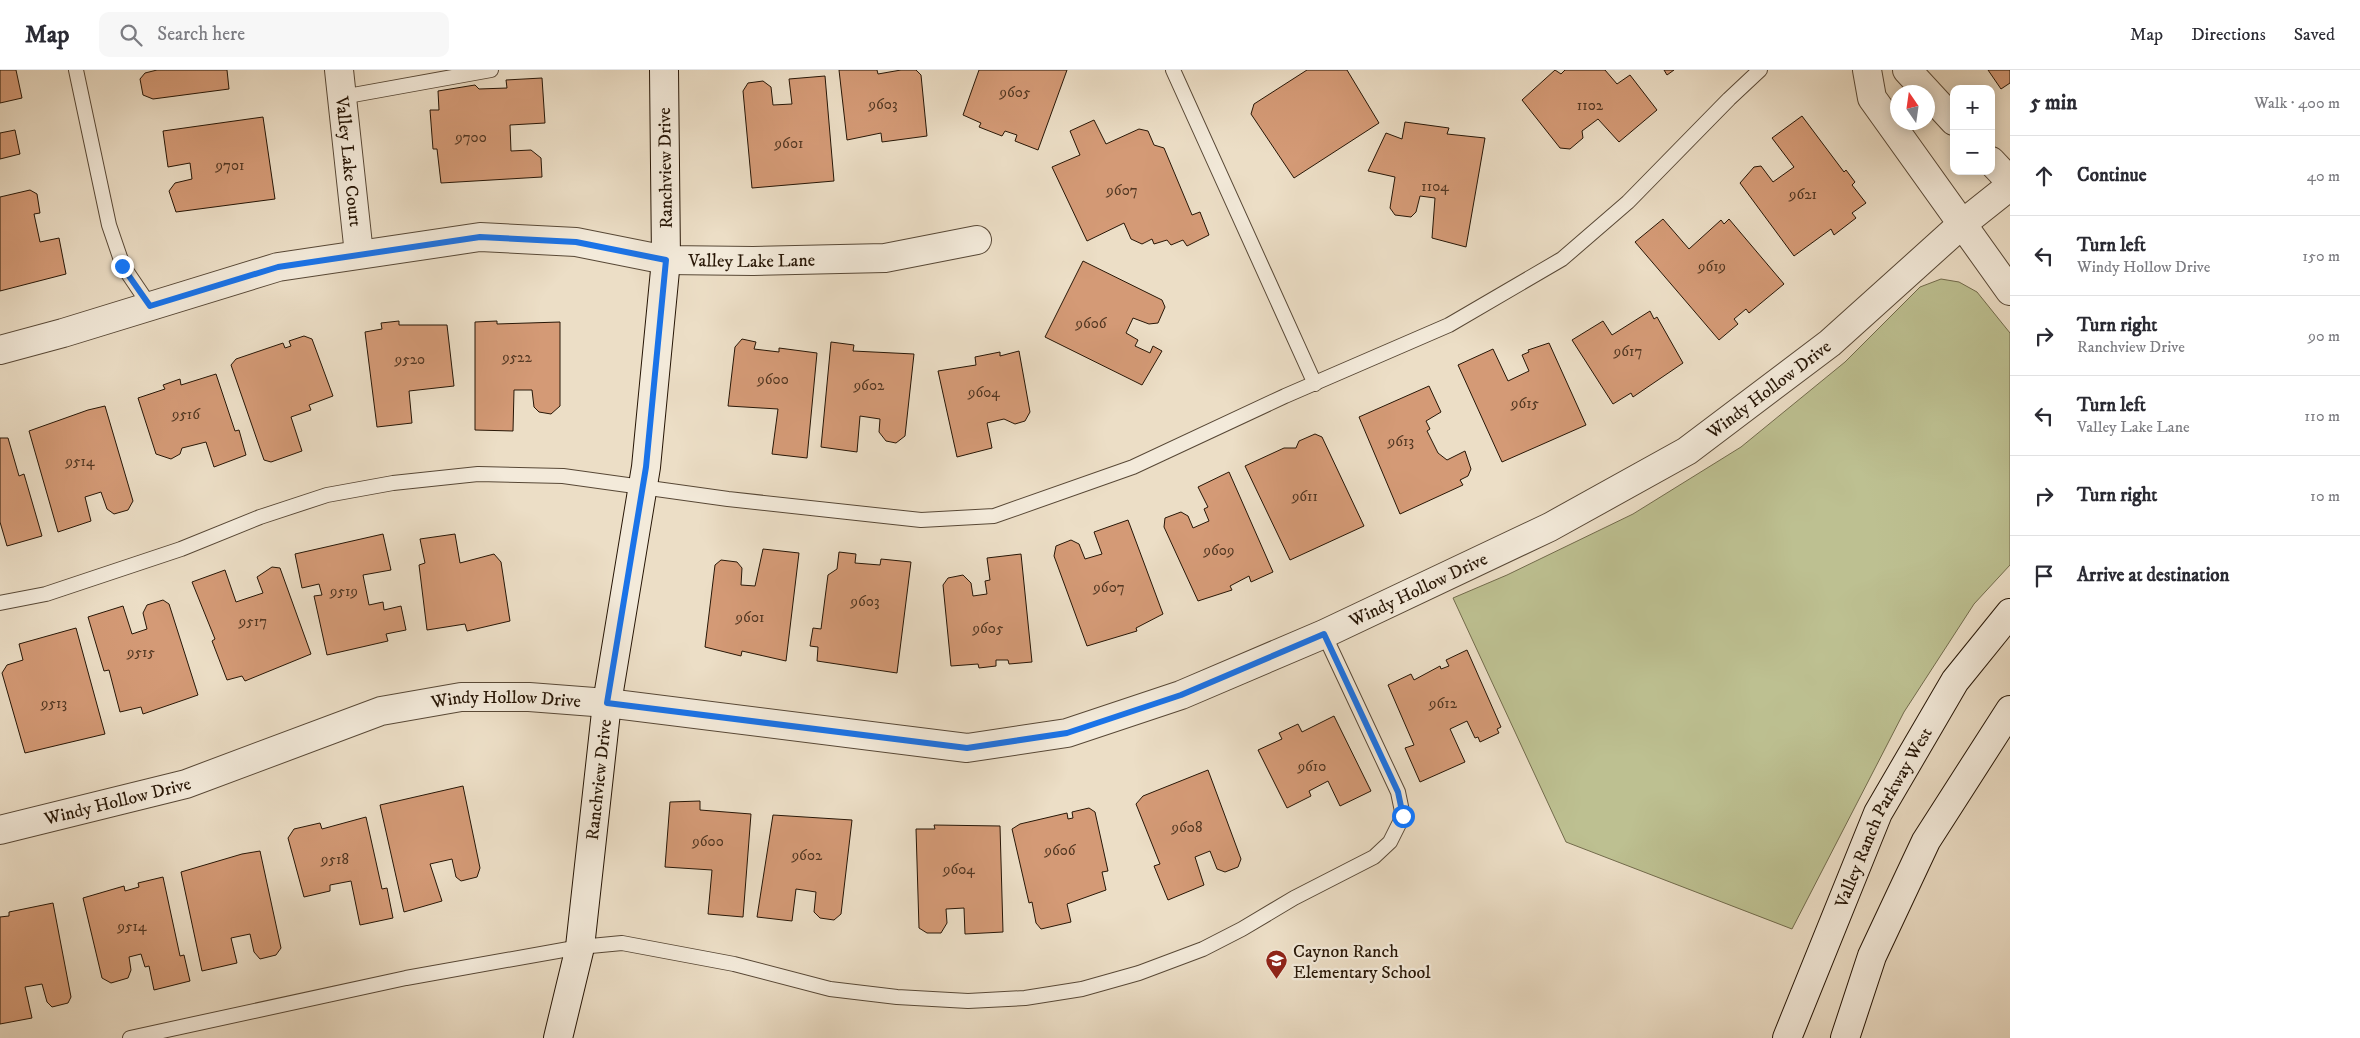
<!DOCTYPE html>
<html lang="en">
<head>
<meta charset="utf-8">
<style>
	body { margin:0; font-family:"IM FELL DW Pica",serif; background:#f7f7f7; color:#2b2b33 }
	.controls { position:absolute; right:15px; top:15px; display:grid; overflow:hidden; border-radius:10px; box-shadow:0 2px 12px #0003 }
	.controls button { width:45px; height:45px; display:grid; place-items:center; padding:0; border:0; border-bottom:1px solid #e1e1e2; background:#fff; color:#2b2b33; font:25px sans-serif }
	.compass { position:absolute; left:1890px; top:15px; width:45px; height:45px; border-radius:50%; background:#fff; box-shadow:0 2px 12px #0003; rotate:347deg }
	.stop { position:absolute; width:15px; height:15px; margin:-11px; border:4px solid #1a73e8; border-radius:50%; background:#fff }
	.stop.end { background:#1a73e8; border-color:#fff; box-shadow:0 1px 5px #0008 }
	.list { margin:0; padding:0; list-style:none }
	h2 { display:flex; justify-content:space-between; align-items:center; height:65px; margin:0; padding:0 20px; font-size:21px }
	h2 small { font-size:16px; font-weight:400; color:#7c7c81 }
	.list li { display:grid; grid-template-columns:32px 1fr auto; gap:15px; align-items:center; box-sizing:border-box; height:80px; padding:0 20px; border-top:1px solid #e1e1e2 }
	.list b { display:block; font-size:19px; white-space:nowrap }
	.list p { margin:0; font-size:16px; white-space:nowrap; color:#7c7c81 }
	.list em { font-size:16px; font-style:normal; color:#7c7c81 }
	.icon { flex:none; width:28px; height:28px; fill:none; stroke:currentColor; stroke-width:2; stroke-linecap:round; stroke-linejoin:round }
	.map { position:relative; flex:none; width:2010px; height:968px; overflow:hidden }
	header { display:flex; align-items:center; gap:30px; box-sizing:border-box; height:70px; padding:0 25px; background:#fff; border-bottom:1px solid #e1e1e2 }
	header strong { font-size:24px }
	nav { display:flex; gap:28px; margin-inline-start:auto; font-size:18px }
	.search { width:350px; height:45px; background:#f7f7f7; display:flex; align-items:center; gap:12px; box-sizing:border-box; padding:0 18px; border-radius:10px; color:#7c7c81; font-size:19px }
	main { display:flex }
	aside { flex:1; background:#fff }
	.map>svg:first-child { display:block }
	.green { fill:#bdc091; stroke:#726b4c }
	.building { fill:#d49a76; stroke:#271606 }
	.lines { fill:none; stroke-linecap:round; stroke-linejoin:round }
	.lane-casing { stroke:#584836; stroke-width:16 }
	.street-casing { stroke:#584836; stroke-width:30 }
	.secondary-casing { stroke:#271606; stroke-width:30 }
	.lane { stroke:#f3eada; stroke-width:14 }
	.street { stroke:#f3eada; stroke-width:28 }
	.secondary { stroke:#f3eada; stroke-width:28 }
	.route { stroke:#1a73e8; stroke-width:6 }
	.labels { text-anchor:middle; stroke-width:4.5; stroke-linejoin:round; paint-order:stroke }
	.number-label { font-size:15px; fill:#523722 }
	.street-label { font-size:18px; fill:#271606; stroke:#f3eada }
	.poi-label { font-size:18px; fill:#271606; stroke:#f3eada; text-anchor:start }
</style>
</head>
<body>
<header>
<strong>Map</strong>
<div class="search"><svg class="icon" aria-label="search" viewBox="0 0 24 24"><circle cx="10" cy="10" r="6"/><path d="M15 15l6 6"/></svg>Search here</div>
<nav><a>Map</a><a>Directions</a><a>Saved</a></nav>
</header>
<main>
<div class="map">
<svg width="2010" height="968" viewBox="0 0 2010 968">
	<rect width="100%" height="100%" fill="#ecdec6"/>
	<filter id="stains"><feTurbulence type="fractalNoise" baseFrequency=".004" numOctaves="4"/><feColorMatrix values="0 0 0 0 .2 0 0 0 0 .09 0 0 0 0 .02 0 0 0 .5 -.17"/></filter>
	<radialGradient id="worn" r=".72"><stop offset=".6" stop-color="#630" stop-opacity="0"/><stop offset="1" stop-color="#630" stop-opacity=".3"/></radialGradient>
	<path class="green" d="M1941 209 1959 212 1977 222 2010 263V495L1974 534 1904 642 1792 859 1566 772 1453 528 1507 505 1633 444 1741 377 1845 292 1920 217Z"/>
	<g class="building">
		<path d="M0 0H16L22 28 0 33Z"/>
		<path d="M157 0H227L229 19 153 29 143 25 140 9 145 3Z"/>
		<path d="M839 0H877L878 4 901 0H916L921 5 927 66 882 72 881 63 847 70Z"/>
		<path d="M979 0H1067L1038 80 1015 71 1017 65 1005 61 1002 66 979 57 981 53 963 45Z"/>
		<path d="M1307 0H1347L1379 53 1294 108 1251 44 1254 34Z"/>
		<path d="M1555 0 1561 4 1565 0H1605L1617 14 1630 5 1657 40 1619 72 1598 49 1582 61 1583 68 1570 79 1560 78 1522 30Z"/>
		<path d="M1664 0H1674L1667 5Z"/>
		<path d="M1988 0H2010V13L2001 19Z"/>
		<path d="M825 6 834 111 752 118 743 21 748 13 763 11 771 17 773 35 792 34 789 9Z"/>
		<path d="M542 8 545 53 510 55 511 81 531 80 541 88 542 107 441 113 437 79H433L430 40H439L438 21 475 15 479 19 507 18 506 10Z"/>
		<path d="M1802 46 1844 102 1846 100 1855 112 1852 115 1866 133 1852 143 1856 148 1834 165 1831 159 1794 186 1740 113 1754 97 1761 96 1773 112 1794 97 1772 68Z"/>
		<path d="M263 47 275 129 176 142 169 121 175 113 192 109 190 93 168 97 163 61Z"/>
		<path d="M1094 50 1106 74 1139 59 1148 61 1154 75 1164 78 1192 145 1200 142 1209 165 1187 176 1183 170 1171 175 1167 170 1154 174 1152 169 1142 174 1131 169 1124 153 1087 171 1052 97 1080 85 1070 61Z"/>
		<path d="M1405 52 1449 58 1447 64 1485 68 1466 177 1432 168 1435 128 1420 126 1416 142 1411 147 1395 145 1390 138 1395 107 1368 101 1386 63 1402 69Z"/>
		<path d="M15 60 20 84 0 89V63Z"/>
		<path d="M30 120 37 124 40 143 34 144 40 172 59 168 66 204 0 221V127Z"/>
		<path d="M1663 149 1689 179 1721 150 1724 154 1729 149 1784 214 1749 243 1746 239 1734 249 1738 254 1719 270 1635 172Z"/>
		<path d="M1083 191 1162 230 1165 237 1158 253 1149 254 1133 248 1126 263 1138 270 1135 276 1150 283 1153 276 1162 281 1142 315 1045 267Z"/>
		<path d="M1650 241 1654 249 1657 247 1683 293 1633 327 1631 323 1613 334 1572 270 1603 251 1612 265Z"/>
		<path d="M399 251V255H447L454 316 409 321 412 353 377 357 365 262 382 259 381 253Z"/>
		<path d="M497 251V254L560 252V336L551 344 539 342 534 337 532 320H514L513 361 475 360V252Z"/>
		<path d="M304 266 312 269 333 326 309 335 311 340 291 347 302 381 271 392 264 390 231 295 236 289 283 273 285 278 291 276 289 271Z"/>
		<path d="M742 269 756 272 754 279 779 282V278L817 283 807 388 772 384 778 339 728 336 735 277Z"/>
		<path d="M831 272 854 275 853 281 914 284 905 366 896 373 886 371 879 362 880 349 860 346 857 382 821 377Z"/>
		<path d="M1549 273 1586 355 1502 392 1458 295 1493 279 1508 311 1529 301 1522 285 1529 282 1528 280Z"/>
		<path d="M1019 281 1030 342 1025 351 1015 354 1004 349 987 353 992 378 957 387 938 301 976 295 975 287 1000 282V286Z"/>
		<path d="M216 304 235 361 239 360 246 385 214 397 206 372 182 378 180 384 171 389 156 384 138 328 165 319 163 315 180 309 181 315Z"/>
		<path d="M1429 316 1441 342 1426 351 1430 359 1427 361 1438 383 1447 390 1465 381 1471 399 1468 406 1460 410 1463 415 1400 444 1359 347Z"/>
		<path d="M105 336 133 431 128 440 114 444 107 439 101 422 85 427 91 451 58 462 29 361 88 340Z"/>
		<path d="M1315 364 1322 367 1364 456 1290 490 1245 396 1284 378H1296L1299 371Z"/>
		<path d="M0 368H8L19 406 24 404 42 466 7 476 0 452Z"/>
		<path d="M1229 402 1273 502 1251 512 1249 506 1230 516 1232 520 1198 531 1164 457 1165 448 1181 442 1188 446 1193 458 1209 451 1204 439 1208 437 1198 417Z"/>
		<path d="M1128 450 1163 544 1136 558 1137 561 1087 576 1054 486 1056 476 1071 470 1079 474 1085 489 1102 484 1094 462Z"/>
		<path d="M383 464 391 500 363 505 369 535 383 532 384 540 401 536 406 560 386 564 388 571 327 585 314 526 322 525 319 514 302 518 295 484Z"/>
		<path d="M455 464 460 493 494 484 501 492 510 551 467 561 465 554 427 560 419 495 425 493 420 469Z"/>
		<path d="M763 479 799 483 786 591 742 581 741 586 705 577 715 495 721 490 737 492 742 498 741 515 755 516Z"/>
		<path d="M839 482 856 484 855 493 880 495 881 489 911 492 897 603 817 591 818 577 810 576 813 558 821 559 828 505 837 499Z"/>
		<path d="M1021 484 1032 592 1009 594 1008 590H996V596L979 598 978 594 951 596 943 515 948 508 963 505 971 513 973 526 987 524 985 511 990 510 987 488Z"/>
		<path d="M272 497 280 498 311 584 245 611 242 606 227 610 212 571 215 569 192 512 225 500 236 532 263 523 257 507Z"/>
		<path d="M163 530 169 534 198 625 143 644 141 637 120 642 109 600 104 601 88 547 123 536 132 564 147 559 143 543 147 535Z"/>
		<path d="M76 558 105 664 25 683 2 603 7 595 23 590 19 574Z"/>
		<path d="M1467 580 1501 657 1497 659 1499 663 1480 672 1478 667 1475 668 1467 651 1450 659 1465 692 1420 712 1405 678 1414 675 1388 615 1411 604 1414 610 1440 596 1441 599 1449 596 1446 590Z"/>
		<path d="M1334 646 1371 721 1340 736 1328 711 1309 721 1311 726 1287 738 1258 680 1282 669 1279 663 1298 654 1302 662Z"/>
		<path d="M1208 700 1241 789 1238 797 1225 802 1217 799 1210 781 1195 787 1204 815 1168 830 1154 796 1160 794 1136 734 1143 726Z"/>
		<path d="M463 716 480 798 477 807 461 811 456 807 452 789 430 794 442 831 404 842 380 735Z"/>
		<path d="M700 731V740L751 744 743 847 708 844 712 800 665 797 670 732Z"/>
		<path d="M1089 738 1095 742 1108 801 1102 802 1106 820 1067 834 1071 852 1041 859 1036 853 1032 832 1029 833 1012 759 1020 754 1067 743 1068 749 1073 748 1072 742Z"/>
		<path d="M773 745 852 750 841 844 834 850 820 848 814 842 816 822 796 819 792 851 757 847Z"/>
		<path d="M366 747 382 819 387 818 393 848 360 855 351 811 330 815V821L304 827 288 768 294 759 320 753 322 759Z"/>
		<path d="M934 755 1000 756 1003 862 965 864 964 838 946 839 947 853 941 863H927L919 858 916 759H935Z"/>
		<path d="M260 781 281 878 276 885 260 889 254 882 250 864 231 868 237 893 202 901 181 802 242 784Z"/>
		<path d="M163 807 180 886 184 885 190 911 154 920 149 896 145 897 141 884 129 887 131 900 128 908 111 913 102 908 83 828 124 816 125 821 139 817 138 813Z"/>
		<path d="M53 833 71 927 68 933 52 937 47 932 42 914 25 917 32 948 0 954V847L9 846V842Z"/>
	</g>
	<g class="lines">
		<defs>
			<g id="lane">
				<path d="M76 0 109 155 123 196 150 236"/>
				<path d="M1173 0 1315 314"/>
				<path d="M342 27 491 0"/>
				<path d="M0 533 46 524 181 479 260 447 327 425 393 413 478 404 563 406 728 429 921 450 994 446 1133 397 1285 326 1449 255 1562 189 1628 132 1729 29 1760 0"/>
				<path d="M130 968 406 908 580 877 622 873 734 894 830 919 897 927 968 931 1025 928 1082 919 1139 903 1203 879 1242 859 1294 828 1374 787 1390 772 1403 746 1398 722 1324 564"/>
			</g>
			<g id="street">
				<path id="s1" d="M339 0 359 184"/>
				<path d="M1867 0 1872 28 2010 221"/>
				<path d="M1907 0 1954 51"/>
				<path d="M1991 91 2010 111"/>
				<path id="s2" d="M0 280 63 263 278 197 480 167 576 172 666 190 753 191 885 188 977 170"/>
				<path id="s3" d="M0 760 186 714 381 641 461 627H529L607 633 967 678 1067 663 1181 625 1324 564 1550 457 1687 381 1830 273 1961 155 2010 116"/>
			</g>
			<g id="secondary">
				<path id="s4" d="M558 968 580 877 607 633 646 397 666 190 664 0"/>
				<path id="s5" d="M1787 968 1878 743 1955 611 2010 543"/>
				<path d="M1845 968 1872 886 1926 771 2010 640"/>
			</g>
		</defs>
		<use href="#lane" class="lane-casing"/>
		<use href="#street" class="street-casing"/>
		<use href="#secondary" class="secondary-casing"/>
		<use href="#lane" class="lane"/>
		<use href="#street" class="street"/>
		<use href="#secondary" class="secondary"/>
	</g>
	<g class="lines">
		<path class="route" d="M122 196 150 236 278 197 480 167 576 172 666 190 646 397 607 633 967 678 1067 663 1181 625 1324 564 1398 722 1403 746"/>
	</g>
	<defs>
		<symbol id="school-pin" viewBox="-11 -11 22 30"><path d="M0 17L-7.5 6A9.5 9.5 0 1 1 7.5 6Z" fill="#8f2418" stroke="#f3eada"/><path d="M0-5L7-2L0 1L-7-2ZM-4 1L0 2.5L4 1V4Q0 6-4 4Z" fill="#fff"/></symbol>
	</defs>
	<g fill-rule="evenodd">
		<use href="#school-pin" x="1264" y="878" width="25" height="34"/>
	</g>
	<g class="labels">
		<g class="number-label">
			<text x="1015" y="27">9605</text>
			<text x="883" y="39">9603</text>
			<text x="1590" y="40">1102</text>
			<text x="471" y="72">9700</text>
			<text x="789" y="78">9601</text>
			<text x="230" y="100">9701</text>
			<text x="1435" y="121">1104</text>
			<text x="1122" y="125">9607</text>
			<text x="1803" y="129">9621</text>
			<text x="1712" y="201">9619</text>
			<text x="1091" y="258">9606</text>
			<text x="1628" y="286">9617</text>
			<text x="517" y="292">9522</text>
			<text x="410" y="294">9520</text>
			<text x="773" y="314">9600</text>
			<text x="869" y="320">9602</text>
			<text x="984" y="327">9604</text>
			<text x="1525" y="338">9615</text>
			<text x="186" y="349">9516</text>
			<text x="1401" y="376">9613</text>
			<text x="80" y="396">9514</text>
			<text x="1305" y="431">9611</text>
			<text x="1219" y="485">9609</text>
			<text x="1109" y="522">9607</text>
			<text x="344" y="526">9519</text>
			<text x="865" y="536">9603</text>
			<text x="750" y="552">9601</text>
			<text x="253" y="556">9517</text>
			<text x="988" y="563">9605</text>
			<text x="141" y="587">9515</text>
			<text x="54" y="638">9513</text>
			<text x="1443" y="638">9612</text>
			<text x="1312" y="701">9610</text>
			<text x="1187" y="762">9608</text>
			<text x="708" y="776">9600</text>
			<text x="1060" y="785">9606</text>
			<text x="807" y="790">9602</text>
			<text x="335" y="794">9518</text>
			<text x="959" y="804">9604</text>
			<text x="132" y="861">9514</text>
		</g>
		<g class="street-label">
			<text dy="6" stroke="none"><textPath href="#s1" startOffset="92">Valley Lake Court</textPath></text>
			<text transform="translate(665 98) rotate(-91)" y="6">Ranchview Drive</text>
			<text dy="6" stroke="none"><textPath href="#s2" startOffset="768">Valley Lake Lane</textPath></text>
			<text dy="6" stroke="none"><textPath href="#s3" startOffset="1876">Windy Hollow Drive</textPath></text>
			<text dy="6" stroke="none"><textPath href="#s3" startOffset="1471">Windy Hollow Drive</textPath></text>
			<text dy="6" stroke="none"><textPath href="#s3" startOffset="526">Windy Hollow Drive</textPath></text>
			<text dy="6" stroke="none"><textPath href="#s4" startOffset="262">Ranchview Drive</textPath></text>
			<text dy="6" stroke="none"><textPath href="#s3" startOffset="121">Windy Hollow Drive</textPath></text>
			<text dy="6" stroke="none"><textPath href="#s5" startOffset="241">Valley Ranch Parkway West</textPath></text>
		</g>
		<g class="poi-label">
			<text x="1293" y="887">Caynon Ranch<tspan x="1293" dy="21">Elementary School</tspan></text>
		</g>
	</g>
	<rect width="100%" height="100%" filter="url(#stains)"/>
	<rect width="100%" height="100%" fill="url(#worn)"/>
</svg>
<div class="controls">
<button>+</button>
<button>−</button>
</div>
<svg class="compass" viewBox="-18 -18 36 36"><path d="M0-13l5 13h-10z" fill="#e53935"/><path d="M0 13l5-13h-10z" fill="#7c7c81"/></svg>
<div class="stop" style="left:1403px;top:746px"></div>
<div class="stop end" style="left:122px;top:196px"></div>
</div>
<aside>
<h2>5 min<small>Walk · 400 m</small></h2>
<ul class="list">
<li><svg class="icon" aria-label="ahead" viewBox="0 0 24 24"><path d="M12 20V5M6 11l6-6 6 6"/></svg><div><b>Continue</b></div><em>40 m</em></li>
<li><svg class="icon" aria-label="left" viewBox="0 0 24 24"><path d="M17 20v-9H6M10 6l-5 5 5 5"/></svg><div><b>Turn left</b><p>Windy Hollow Drive</p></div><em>150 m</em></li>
<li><svg class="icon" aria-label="right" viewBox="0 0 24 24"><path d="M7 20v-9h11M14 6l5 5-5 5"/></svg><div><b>Turn right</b><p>Ranchview Drive</p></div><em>90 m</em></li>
<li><svg class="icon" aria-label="left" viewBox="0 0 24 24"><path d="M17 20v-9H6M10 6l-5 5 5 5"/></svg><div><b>Turn left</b><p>Valley Lake Lane</p></div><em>110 m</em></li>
<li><svg class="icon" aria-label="right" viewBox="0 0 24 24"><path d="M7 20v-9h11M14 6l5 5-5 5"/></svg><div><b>Turn right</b></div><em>10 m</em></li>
<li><svg class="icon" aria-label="arrive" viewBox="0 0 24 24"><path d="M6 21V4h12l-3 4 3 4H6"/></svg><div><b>Arrive at destination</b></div></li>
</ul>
</aside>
</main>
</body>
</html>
